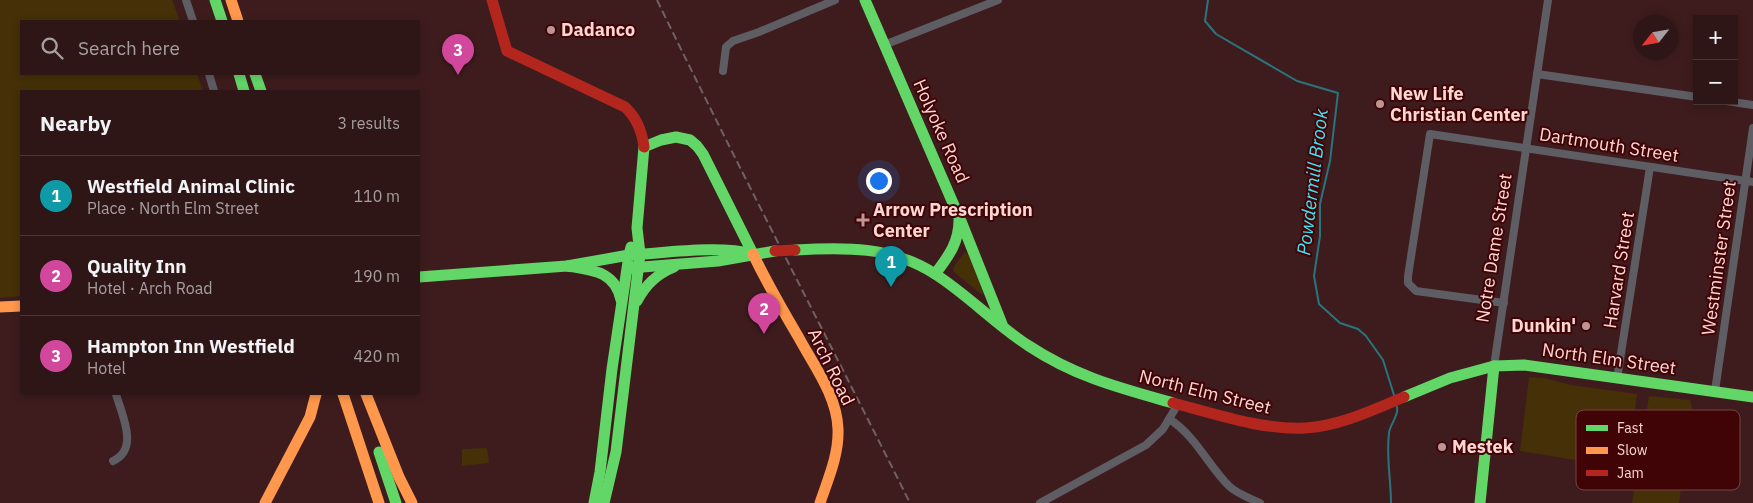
<!DOCTYPE html>
<html lang="en">
<head>
<meta charset="utf-8">
<style>
	body { margin:0; font-family:"IBM Plex Sans",sans-serif; background:#361e1f; color:#f1f3f6 }
	.controls { position:absolute; right:15px; top:15px; display:grid; overflow:hidden; border-radius:0px; box-shadow:0 2px 8px #0003 }
	.controls button { width:45px; height:45px; display:grid; place-items:center; padding:0; border:0; border-bottom:1px solid #493435; background:#2e1516; color:#f1f3f6; font:25px sans-serif }
	.compass { position:absolute; left:1633px; top:15px; width:45px; height:45px; border-radius:50%; background:#2e1516; box-shadow:0 2px 8px #0003; rotate:239deg }
	.you { position:absolute; left:878px; top:180px; width:18px; height:18px; margin:-12px; border:4px solid #fff; border-radius:50%; background:#1a73e8; box-shadow:0 0 0 8px #1a73e833 }
	.badge { display:grid; place-items:center; width:32px; height:32px; border-radius:50%; background:#bb9693; color:#fff; font-size:16px; font-weight:700 }
	.pin { position:absolute; translate:-50% -41px; filter:drop-shadow(0 1px 2px #0008) }
	.pin::after { content:''; position:absolute; top:26px; width:18px; height:15px; background:inherit; clip-path:polygon(0 0,100% 0,50% 100%) }
	.list { margin:0; padding:0; list-style:none }
	h2 { display:flex; justify-content:space-between; align-items:center; height:65px; margin:0; padding:0 20px; font-size:21px }
	h2 small { font-size:16px; font-weight:400; color:#a79fa1 }
	.list li { display:grid; grid-template-columns:32px 1fr auto; gap:15px; align-items:center; box-sizing:border-box; height:80px; padding:0 20px; border-top:1px solid #493435 }
	.list b { display:block; font-size:19px; white-space:nowrap }
	.list p { margin:0; font-size:16px; white-space:nowrap; color:#a79fa1 }
	.list em { font-size:16px; font-style:normal; color:#a79fa1 }
	.icon { flex:none; width:28px; height:28px; fill:none; stroke:currentColor; stroke-width:2; stroke-linecap:round; stroke-linejoin:round }
	.map { position:relative; flex:none; width:1753px; height:503px; overflow:hidden }
	.search { position:absolute; background:#2e1516; box-shadow:0 2px 8px #0003; left:20px; top:20px; width:400px; height:55px; display:flex; align-items:center; gap:12px; box-sizing:border-box; padding:0 18px; border-radius:0px; color:#a79fa1; font-size:19px }
	.panel { position:absolute; background:#2e1516; box-shadow:0 2px 8px #0003; left:20px; top:90px; width:400px; height:305px; border-radius:0px }
	.map>svg:first-child { display:block }
	.green { fill:#453007 }
	.lines { fill:none; stroke-linecap:round; stroke-linejoin:round }
	.stream { stroke:#29757d; stroke-width:2 }
	.street { stroke:#5e5d64; stroke-width:8 }
	.fast { stroke:#63d668; stroke-width:11 }
	.slow { stroke:#ff974d; stroke-width:11 }
	.jam { stroke:#b3261e; stroke-width:11 }
	.rail { stroke:#706064; stroke-width:2; stroke-dasharray:8 4; stroke-linecap:butt }
	.jam-bridge { stroke:#b3261e; stroke-width:11 }
	.poi-dot { fill:#bb9693; stroke:#400306; stroke-width:2 }
	.labels { text-anchor:middle; stroke-width:4; stroke-linejoin:round; paint-order:stroke }
	.poi-label { font-size:18px; font-weight:bold; fill:#fed7d2; stroke:#400306; text-anchor:start }
	.street-label { font-size:18px; fill:#fed7d2; stroke:#400306 }
	.water-label { font-size:19px; font-style:italic; fill:#3ee5f5; stroke:#400306 }
	.key { fill:#400306; stroke:#794343; stroke-width:1 }
	.key-label { font-size:14px; fill:#fed7d2 }
</style>
</head>
<body>
<div class="map">
<svg width="1753" height="503" viewBox="0 0 1753 503">
	<rect width="100%" height="100%" fill="#3e1c1d"/>
	<g class="green">
		<path d="M0 0H172L180 21H21V74H197L203 91H21V296L0 298Z"/>
		<path d="M965 252 968 254 984 294H981L953 271 954 266Z"/>
		<path d="M1529 377 1544 378 1571 385 1637 394 1628 463 1619 467 1520 451Z"/>
		<path d="M1649 396 1690 400 1692 406 1679 503H1632Z"/>
		<path d="M487 448 489 463 462 466V449Z"/>
	</g>
	<g class="lines">
		<g class="stream">
			<path d="M1208 0 1205 21 1216 34 1297 81 1338 93 1330 161 1320 204V236L1314 276 1319 304 1340 323 1358 329 1366 336 1383 360 1394 395"/>
			<path d="M1391 503C1391 480 1386 456 1389 433 1390 424 1399 416 1397 407"/>
		</g>
		<g class="street">
			<path d="M186 0 193 21"/>
			<path d="M884 45 998 0"/>
			<path d="M723 71 726 47 733 41 759 32 835 0"/>
			<path d="M209 74 214 91"/>
			<path d="M1537 74 1697 97"/>
			<path d="M1726 101 1753 105"/>
			<path d="M1504 303 1416 291 1408 283V276L1430 134 1753 182"/>
			<path d="M1494 366 1548 0"/>
			<path d="M1617 379 1650 167"/>
			<path d="M1715 391 1753 128"/>
			<path d="M1169 419C1195 435 1208 465 1229 486 1237 494 1250 498 1260 503"/>
			<path d="M113 461C140 449 121 413 116 394"/>
			<path d="M1040 503 1146 445 1163 429 1178 404"/>
		</g>
		<g class="fast">
			<path d="M215 0 222 21"/>
			<path d="M865 0 959 217C960 241 949 256 935 274"/>
			<path d="M239 74 244 91"/>
			<path d="M255 74 261 91"/>
			<path d="M961 221 1002 324"/>
			<path d="M795 250C844 247 892 246 935 274 968 295 996 325 1029 346 1076 377 1120 388 1173 403"/>
			<path d="M640 254 637 228 644 147 661 140 676 137 690 140 697 146 703 154 753 254"/>
			<path d="M567 266C592 270 615 271 621 300"/>
			<path d="M630 268 718 261 775 251"/>
			<path d="M419 277 567 266 629 255 631 247"/>
			<path d="M637 301C646 284 657 274 674 267"/>
			<path d="M1404 397 1450 378 1494 366 1524 365 1753 397"/>
			<path d="M379 452 396 503"/>
			<path d="M594 503 600 472 612 369 629 255C666 253 718 245 753 254"/>
			<path d="M604 503 616 452 640 254"/>
			<path d="M1480 503 1494 366"/>
		</g>
		<g class="slow">
			<path d="M231 0 238 21"/>
			<path d="M753 254C767 283 783 311 799 338 814 366 837 396 838 429 839 455 828 479 820 503"/>
			<path d="M0 307 21 306"/>
			<path d="M343 394 379 503"/>
			<path d="M366 394 399 477 412 503"/>
			<path d="M265 503 310 417 316 394"/>
		</g>
		<g class="jam">
			<path d="M492 0 507 51 625 107C637 118 642 131 644 147"/>
			<path d="M1173 403C1216 414 1261 430 1305 428 1340 426 1373 410 1404 397"/>
		</g>
		<path class="rail" d="M657 0C739 169 826 335 910 503"/>
		<path class="jam-bridge" d="M775 251 795 250"/>
	</g>
	<g class="poi-dot">
		<circle cx="551" cy="30" r="5"/>
		<circle cx="1380" cy="104" r="5"/>
		<path d="M860.5 212.5h5v5h5v5h-5v5h-5v-5h-5v-5h5z"/>
		<circle cx="1586" cy="326" r="5"/>
		<circle cx="1442" cy="447" r="5"/>
	</g>
	<g class="labels">
		<g class="poi-label">
			<text x="561" y="36">Dadanco</text>
			<text x="1390" y="100">New Life<tspan x="1390" dy="21">Christian Center</tspan></text>
			<text x="873" y="216">Arrow Prescription<tspan x="873" dy="21">Center</tspan></text>
			<text x="1576" y="332" text-anchor="end">Dunkin'</text>
			<text x="1452" y="453">Mestek</text>
		</g>
		<g class="street-label">
			<text transform="translate(941 131) rotate(66)" y="6">Holyoke Road</text>
			<text transform="translate(1609 145) rotate(9)" y="6">Dartmouth Street</text>
			<text transform="translate(1494 248) rotate(-81)" y="6">Notre Dame Street</text>
			<text transform="translate(1719 258) rotate(-82)" y="6">Westminster Street</text>
			<text transform="translate(1619 270) rotate(-81)" y="6">Harvard Street</text>
			<text transform="translate(1609 359) rotate(8)" y="6">North Elm Street</text>
			<text transform="translate(831 367) rotate(64)" y="6">Arch Road</text>
			<text transform="translate(1205 392) rotate(14)" y="6">North Elm Street</text>
		</g>
		<g class="water-label">
			<text transform="translate(1312 182) rotate(-83)" y="7">Powdermill Brook</text>
		</g>
	</g>
	<rect x="1576" y="410" width="164" height="80" rx="8" class="key"/>
	<rect x="1586" y="425" width="22" height="6" fill="#63d668"/>
	<rect x="1586" y="447" width="22" height="7" fill="#ff974d"/>
	<rect x="1586" y="470" width="22" height="6" fill="#b3261e"/>
	<g class="key-label">
		<text x="1617" y="433">Fast</text>
		<text x="1617" y="455">Slow</text>
		<text x="1617" y="478">Jam</text>
	</g>
</svg>
<div class="controls">
<button>+</button>
<button>−</button>
</div>
<svg class="compass" viewBox="-18 -18 36 36"><path d="M0-13l5 13h-10z" fill="#e53935"/><path d="M0 13l5-13h-10z" fill="#a79fa1"/></svg>
<div class="you"></div>
<div class="pin badge" style="left:891px;top:287px;background:#0f9aa8">1</div>
<div class="pin badge" style="left:764px;top:334px;background:#d1479c">2</div>
<div class="pin badge" style="left:458px;top:75px;background:#d1479c">3</div>
<div class="search"><svg class="icon" aria-label="search" viewBox="0 0 24 24"><circle cx="10" cy="10" r="6"/><path d="M15 15l6 6"/></svg>Search here</div>
<section class="panel">
<h2>Nearby<small>3 results</small></h2>
<ul class="list">
<li><span class="badge" style="background:#0f9aa8">1</span><div><b>Westfield Animal Clinic</b><p>Place · North Elm Street</p></div><em>110 m</em></li>
<li><span class="badge" style="background:#d1479c">2</span><div><b>Quality Inn</b><p>Hotel · Arch Road</p></div><em>190 m</em></li>
<li><span class="badge" style="background:#d1479c">3</span><div><b>Hampton Inn Westfield</b><p>Hotel</p></div><em>420 m</em></li>
</ul>
</section>
</div>
</body>
</html>
